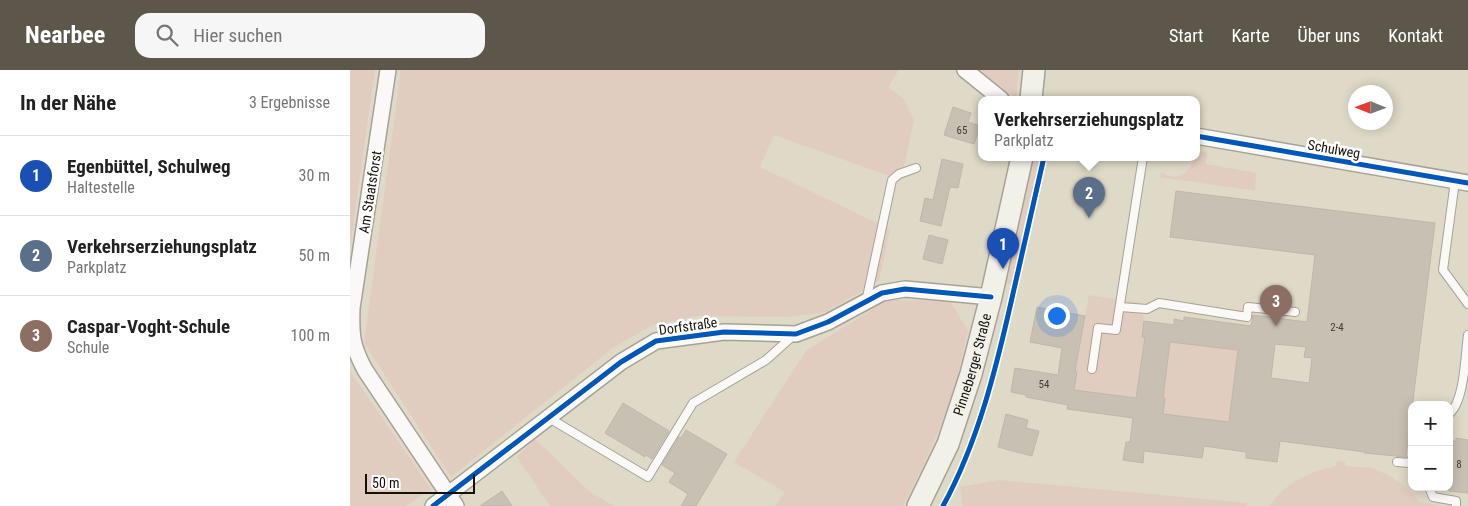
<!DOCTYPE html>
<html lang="de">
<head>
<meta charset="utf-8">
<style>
	body { margin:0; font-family:"Roboto Condensed",sans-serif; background:#f6f6f6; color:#222 }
	.controls { position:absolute; right:15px; bottom:15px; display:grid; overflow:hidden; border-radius:10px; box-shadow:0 2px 12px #0003 }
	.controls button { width:45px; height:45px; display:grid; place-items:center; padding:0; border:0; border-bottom:1px solid #e0e0e0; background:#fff; color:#222; font:25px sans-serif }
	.compass { position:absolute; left:998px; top:15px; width:45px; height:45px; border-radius:50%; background:#fff; box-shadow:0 2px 12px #0003; rotate:271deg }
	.scale { position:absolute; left:15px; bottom:12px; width:110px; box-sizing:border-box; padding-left:5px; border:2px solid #151106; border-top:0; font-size:14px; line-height:18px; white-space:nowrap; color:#151106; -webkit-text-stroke:4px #fff; paint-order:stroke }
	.you { position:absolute; left:706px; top:245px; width:18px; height:18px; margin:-12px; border:4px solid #fff; border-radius:50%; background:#1a73e8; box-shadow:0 0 0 8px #1a73e833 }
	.badge { display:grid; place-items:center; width:32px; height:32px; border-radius:50%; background:#5c574a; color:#fff; font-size:16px; font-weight:700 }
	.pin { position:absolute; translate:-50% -41px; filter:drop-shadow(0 1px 2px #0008) }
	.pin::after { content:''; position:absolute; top:26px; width:18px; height:15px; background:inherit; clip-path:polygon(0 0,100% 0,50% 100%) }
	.popup { position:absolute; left:628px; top:26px; width:222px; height:65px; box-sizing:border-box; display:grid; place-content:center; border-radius:10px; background:#fff; filter:drop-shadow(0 1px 4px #0005); font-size:16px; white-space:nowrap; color:#767676 }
	.popup b { font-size:19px; color:#222 }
	.popup::after { content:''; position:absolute; left:50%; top:100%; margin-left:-10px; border:10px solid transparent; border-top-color:#fff }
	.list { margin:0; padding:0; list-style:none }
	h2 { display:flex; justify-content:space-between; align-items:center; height:65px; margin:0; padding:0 20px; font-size:21px }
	h2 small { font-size:16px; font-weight:400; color:#767676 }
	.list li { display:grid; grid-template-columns:32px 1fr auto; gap:15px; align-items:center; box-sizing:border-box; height:80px; padding:0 20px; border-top:1px solid #e0e0e0 }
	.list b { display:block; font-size:19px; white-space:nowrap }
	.list p { margin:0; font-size:16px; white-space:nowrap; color:#767676 }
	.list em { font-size:16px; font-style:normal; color:#767676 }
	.icon { flex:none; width:28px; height:28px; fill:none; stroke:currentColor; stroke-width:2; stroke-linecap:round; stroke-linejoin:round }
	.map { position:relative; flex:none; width:1118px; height:436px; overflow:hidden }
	header { display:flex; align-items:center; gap:30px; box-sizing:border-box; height:70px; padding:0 25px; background:#5c574a; color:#fff }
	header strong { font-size:24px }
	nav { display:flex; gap:28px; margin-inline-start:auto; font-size:18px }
	.search { width:350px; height:45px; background:#f6f6f6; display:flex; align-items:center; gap:12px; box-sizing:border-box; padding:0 18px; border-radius:15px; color:#767676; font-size:19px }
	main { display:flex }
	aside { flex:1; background:#fff }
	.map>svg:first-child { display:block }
	.green { fill:#e1cdbf }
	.building { fill:#c7c0b3; stroke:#bfb7ab; fill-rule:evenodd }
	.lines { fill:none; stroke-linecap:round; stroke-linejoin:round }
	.lane-casing { stroke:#a7a294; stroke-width:10 }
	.street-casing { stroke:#a7a294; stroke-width:18 }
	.secondary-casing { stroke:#a7a294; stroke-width:24 }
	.lane { stroke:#faf9f7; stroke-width:8 }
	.street { stroke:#faf9f7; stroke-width:15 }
	.secondary { stroke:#f1f1ea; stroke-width:21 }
	.cycleway-casing { stroke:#fff; stroke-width:8 }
	.cycleway { stroke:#0057b8; stroke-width:5 }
	.labels { text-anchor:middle; stroke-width:5; stroke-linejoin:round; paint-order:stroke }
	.number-label { font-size:11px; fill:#423e32 }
	.street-label { font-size:14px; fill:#151106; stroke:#fff }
</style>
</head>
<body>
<header>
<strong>Nearbee</strong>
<div class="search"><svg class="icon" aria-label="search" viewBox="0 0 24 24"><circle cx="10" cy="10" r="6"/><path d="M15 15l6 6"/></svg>Hier suchen</div>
<nav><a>Start</a><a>Karte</a><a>Über uns</a><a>Kontakt</a></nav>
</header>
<main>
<aside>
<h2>In der Nähe<small>3 Ergebnisse</small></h2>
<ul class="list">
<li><span class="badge" style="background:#1a4fb4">1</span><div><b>Egenbüttel, Schulweg</b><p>Haltestelle</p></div><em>30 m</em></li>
<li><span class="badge" style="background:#5c6f8a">2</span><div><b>Verkehrserziehungsplatz</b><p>Parkplatz</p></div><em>50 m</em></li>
<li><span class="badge" style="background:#8d6e63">3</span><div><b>Caspar-Voght-Schule</b><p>Schule</p></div><em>100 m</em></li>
</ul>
</aside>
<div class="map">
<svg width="1118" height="436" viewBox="0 0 1118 436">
	<rect width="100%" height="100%" fill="#dfd9c7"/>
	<g class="green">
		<path d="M0 0H25L0 178Z"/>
		<path d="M51 0H549L538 17 554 29 564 50 551 110 424 65 410 97 540 159 529 211 476 242 439 247 346 246 303 255 264 277 101 407 14 273Z"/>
		<path d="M629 0H669L666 28Z"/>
		<path d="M847 80 857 83 856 94 906 103 905 121 810 107 811 102C828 113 839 104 845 87H846Z"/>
		<path d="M679 87H690L662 215 654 212Z"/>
		<path d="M739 225 792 233 794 251 792 266 795 267 786 328 732 321 724 323 727 302 725 301Z"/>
		<path d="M537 230 600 231 618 261 603 326 575 392 553 436H425L435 422 384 392 456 281Z"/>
		<path d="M821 270 822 272 888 280 879 352 813 344 815 329 813 328Z"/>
		<path d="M0 301 81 419 56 436H0Z"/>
		<path d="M185 369 240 422 264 436H200L167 387Z"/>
		<path d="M987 391 995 392V396L1022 398 1038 405 1053 415 1070 432 1095 436H920C934 413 961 401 986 396Z"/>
		<path d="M649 410 898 433 897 436H613L610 417Z"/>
	</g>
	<g class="building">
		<path d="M603 37 621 43 618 52 630 56 624 74 594 65Z"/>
		<path d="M592 89 613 94 608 118 600 117 591 156 570 151 575 128 583 130Z"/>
		<path d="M826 121 1085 153 1056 387 1014 383 1015 382 930 371 927 392 896 388V382L854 376 852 388 794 381 793 393 773 390 776 372H780L783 348 717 339 718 335 676 327V325L661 322 665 298 708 305 712 278 680 272 687 237 735 246 725 301 727 302 724 320 786 328 795 267H792L794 251 824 255V249L834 251V247L901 256 903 245 957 252 965 185 820 167ZM820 272 888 280 879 352 813 344 815 328H813ZM925 274 956 277 954 287 962 288 959 313 921 308Z"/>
		<path d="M579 165 598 170 592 194 573 189Z"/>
		<path d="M273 333 319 361 302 389 296 385 295 387 255 363Z"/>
		<path d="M656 344 678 350 676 358 689 361 682 386 648 377Z"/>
		<path d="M336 360 377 384 346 436H331L338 424 319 412 325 403 312 395 329 367 331 368Z"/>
		<path d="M1106 368 1118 370V423L1099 421V371H1106Z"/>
		<path d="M152 421 162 436H130Z"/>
	</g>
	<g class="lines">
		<defs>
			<g id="lane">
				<path d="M1105 111 1093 200 1118 234"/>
				<path d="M516 232 542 110 549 104 566 98"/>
				<path d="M770 237 797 239 809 233 897 247 898 237 945 242"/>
				<path d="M742 299 748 258 766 260 793 87"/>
				<path d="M1099 344C1115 331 1115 285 1118 265"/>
				<path d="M199 348 298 407 343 333 416 290 445 264"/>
				<path d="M1047 392 1059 393 1062 389"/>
				<path d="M1079 417 1083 427 1106 431V436"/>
			</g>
			<g id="street">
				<path d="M38 0 2 238C1 265 2 276 15 300L106 436"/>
				<path d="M615 0 651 29"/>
				<path d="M846 66 1118 113"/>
				<path d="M83 436 271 292 306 271 374 262 446 264 478 252 532 223 555 219 641 227"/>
			</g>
			<g id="secondary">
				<path d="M681 29 684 0"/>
				<path id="s1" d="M568 436 598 374 621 304 641 227 672 87"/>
			</g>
		</defs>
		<use href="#lane" class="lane-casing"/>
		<use href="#street" class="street-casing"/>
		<use href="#secondary" class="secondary-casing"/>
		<use href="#lane" class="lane"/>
		<use href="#street" class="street"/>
		<use href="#secondary" class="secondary"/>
		<defs>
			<g id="cycleway">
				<path d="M846 66 1118 113"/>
				<path d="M83 436 271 292 306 271 374 262 446 264 478 252 532 223 555 219 641 227"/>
				<path d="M593 436C628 372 646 299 662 228 673 181 683 134 694 87"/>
			</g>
		</defs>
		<use href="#cycleway" class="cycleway-casing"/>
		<use href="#cycleway" class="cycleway"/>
	</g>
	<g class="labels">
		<g class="number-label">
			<text x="612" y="64">65</text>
			<text x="987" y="261">2-4</text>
			<text x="694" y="318">54</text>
			<text x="1109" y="398">8</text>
		</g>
		<g class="street-label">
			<text transform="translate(984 79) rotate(10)" y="5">Schulweg</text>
			<text transform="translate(20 122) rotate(-81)" y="5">Am Staatsforst</text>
			<text transform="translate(338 256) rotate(-8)" y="5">Dorfstraße</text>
			<text dy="5" stroke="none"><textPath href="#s1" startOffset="152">Pinneberger Straße</textPath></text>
		</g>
	</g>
</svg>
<div class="controls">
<button>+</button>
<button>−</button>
</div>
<svg class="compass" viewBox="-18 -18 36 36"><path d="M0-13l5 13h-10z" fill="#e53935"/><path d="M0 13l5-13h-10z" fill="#767676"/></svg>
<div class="scale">50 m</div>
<div class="you"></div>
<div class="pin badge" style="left:653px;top:199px;background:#1a4fb4">1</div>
<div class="pin badge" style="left:739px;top:148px;background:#5c6f8a">2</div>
<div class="popup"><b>Verkehrserziehungsplatz</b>Parkplatz</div>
<div class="pin badge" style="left:926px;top:256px;background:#8d6e63">3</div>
</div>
</main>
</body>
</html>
